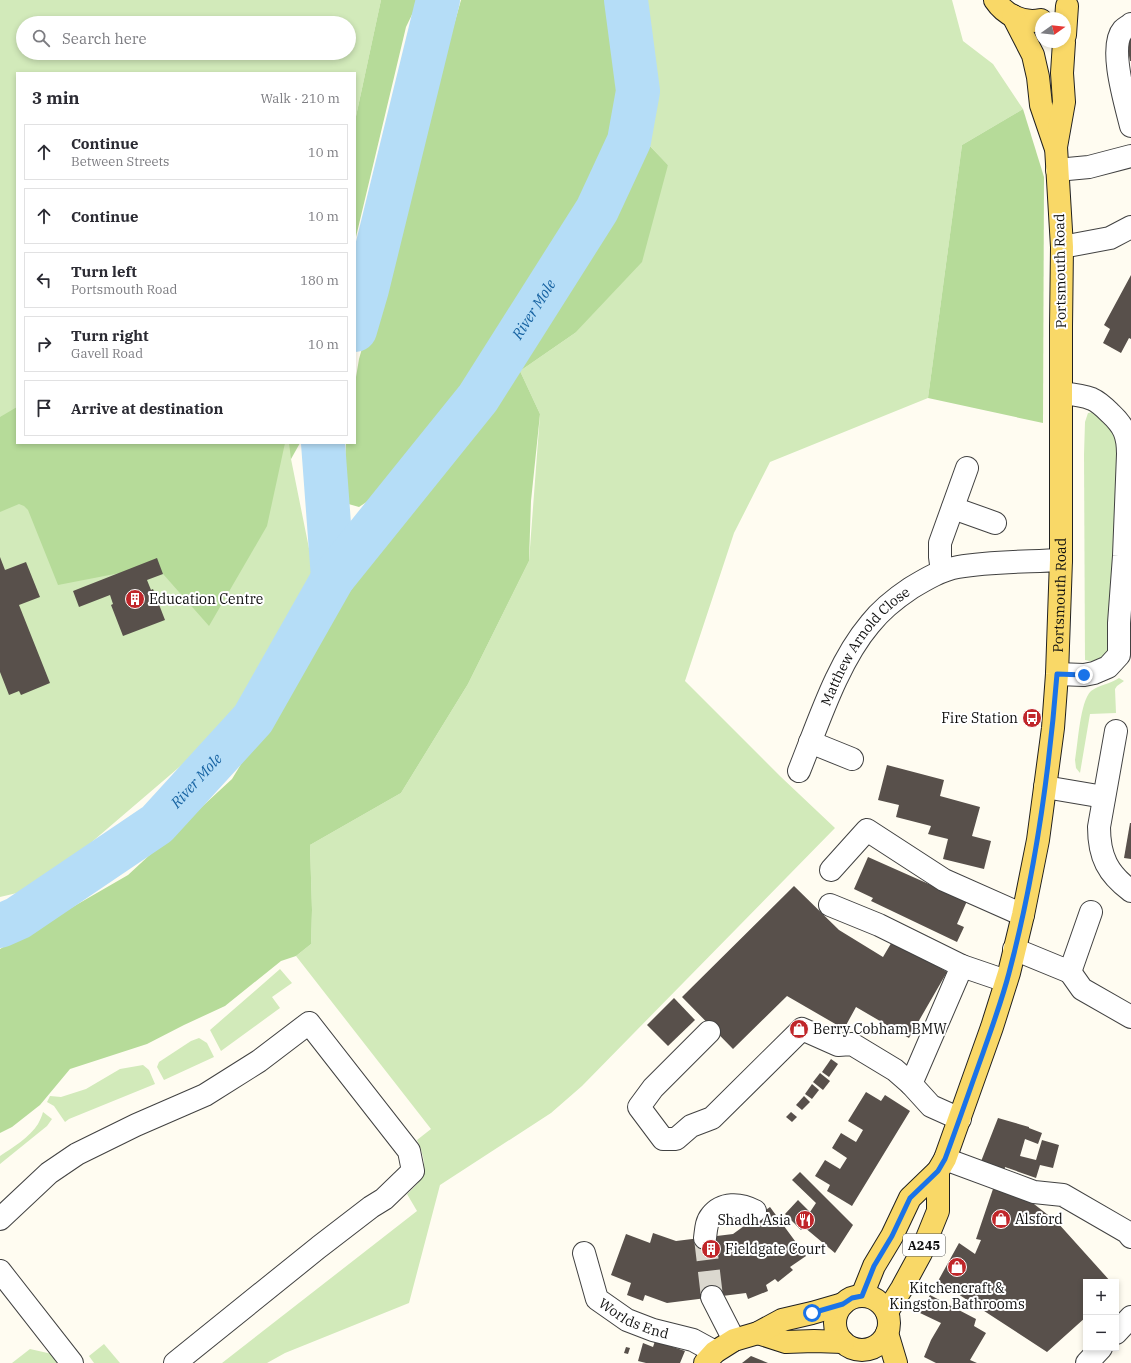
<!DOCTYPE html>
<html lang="en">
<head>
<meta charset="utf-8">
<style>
	body { margin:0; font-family:"IBM Plex Serif",serif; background:#f7f7f7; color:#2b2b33 }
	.controls { position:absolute; right:12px; bottom:12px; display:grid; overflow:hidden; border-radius:0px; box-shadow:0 2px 6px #0003 }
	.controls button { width:36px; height:36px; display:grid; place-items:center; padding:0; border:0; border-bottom:1px solid #e1e1e2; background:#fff; color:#2b2b33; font:20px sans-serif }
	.compass { position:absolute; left:1035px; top:12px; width:36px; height:36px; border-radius:50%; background:#fff; box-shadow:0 2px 6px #0003; rotate:75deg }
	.stop { position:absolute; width:12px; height:12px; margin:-9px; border:3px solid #1a73e8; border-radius:50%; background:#fff }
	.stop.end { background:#1a73e8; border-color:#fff; box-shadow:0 1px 4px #0008 }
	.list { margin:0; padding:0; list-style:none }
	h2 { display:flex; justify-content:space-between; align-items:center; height:52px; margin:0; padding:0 16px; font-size:17px }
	h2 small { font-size:13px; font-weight:400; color:#7c7c81 }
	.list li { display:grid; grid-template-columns:26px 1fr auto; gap:12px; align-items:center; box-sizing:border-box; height:56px; margin:0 8px 8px; padding:0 8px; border:1px solid #e1e1e2; border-radius:0px }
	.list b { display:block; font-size:15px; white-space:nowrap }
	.list p { margin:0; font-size:13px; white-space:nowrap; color:#7c7c81 }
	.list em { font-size:13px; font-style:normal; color:#7c7c81 }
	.icon { flex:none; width:22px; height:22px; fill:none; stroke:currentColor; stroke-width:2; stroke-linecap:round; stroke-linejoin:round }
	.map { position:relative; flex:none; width:1131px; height:1363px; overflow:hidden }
	.search { position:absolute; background:#fff; box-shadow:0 2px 6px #0003; left:16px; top:16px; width:340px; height:44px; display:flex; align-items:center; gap:10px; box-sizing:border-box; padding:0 14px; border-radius:22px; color:#7c7c81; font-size:15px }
	.panel { position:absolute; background:#fff; box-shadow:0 2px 6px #0003; left:16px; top:72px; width:340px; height:372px; border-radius:0px }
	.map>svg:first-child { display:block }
	.green { fill:#d2eaba; fill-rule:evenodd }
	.forest { fill:#b6db99 }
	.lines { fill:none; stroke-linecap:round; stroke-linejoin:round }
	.river { stroke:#b5ddf7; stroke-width:44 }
	.building { fill:#58504b }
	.minor-tunnel { stroke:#dbd8cf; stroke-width:22; stroke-dasharray:22 11; stroke-linecap:butt }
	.minor-casing { stroke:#424242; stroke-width:24 }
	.major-casing { stroke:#202020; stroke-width:24 }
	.minor { stroke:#fff; stroke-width:22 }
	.major { stroke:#f9d867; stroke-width:22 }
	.route { stroke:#1a73e8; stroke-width:5 }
	.labels { text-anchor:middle; stroke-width:4; stroke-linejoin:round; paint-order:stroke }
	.shield { fill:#fff; stroke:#575757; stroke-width:1 }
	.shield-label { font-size:13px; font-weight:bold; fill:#0f0f0f }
	.street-label { font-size:14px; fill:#0f0f0f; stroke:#fff }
	.poi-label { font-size:14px; fill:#0f0f0f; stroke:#fff; text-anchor:start }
	.water-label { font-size:15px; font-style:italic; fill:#1763a2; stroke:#fff }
</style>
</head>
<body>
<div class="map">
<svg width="1131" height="1363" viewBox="0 0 1131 1363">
	<rect width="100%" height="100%" fill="#fffcf1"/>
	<g class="green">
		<path d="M0 0H381L355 121V73H17V443H293L291 459 316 583 239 716 38 888 0 897ZM23 23H349V53H23Z"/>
		<path d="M638 0H952L963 41 993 64 1023 109 962 145 928 398 770 462 734 533 685 681 781 777 835 828 582 1086 551 1113 440 1185 409 1303 285 1353 267 1363H222L417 1211 407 1194C427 1177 428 1164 417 1140L431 1129 296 956 311 944 312 910 310 845 401 793 468 684 529 561 540 414 520 371 575 333 668 165 646 142 653 115Z"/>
		<path d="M1094 412 1099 414 1119 437 1109 648 1107 655 1094 662 1085 660 1084 455 1085 422 1088 413Z"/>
		<path d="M1119 678 1124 681 1117 686 1115 689 1116 713 1090 714 1080 773 1076 768 1075 760C1078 744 1080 701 1091 691 1099 685 1110 684 1119 678Z"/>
		<path d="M280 969 292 983 272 997 280 1008 221 1051 210 1030Z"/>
		<path d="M199 1038 207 1043 214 1057 164 1080 157 1067 159 1062 191 1041Z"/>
		<path d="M143 1065 149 1070 155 1084 69 1119 65 1122 54 1106 47 1102 50 1096 61 1097 86 1089 120 1069Z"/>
		<path d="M43 1112 52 1119 47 1126 0 1164V1156C12 1148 30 1137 38 1124 40 1120 42 1116 43 1112Z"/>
		<path d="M104 1344 120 1363H94L89 1356Z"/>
		<path d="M30 1349 52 1354 59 1363H12Z"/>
	</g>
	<g class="forest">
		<path d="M381 0H419L406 27 355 241V121Z"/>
		<path d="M461 0H612L616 13 624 90 612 148 509 332 440 424 374 497 359 507 345 503 343 486 346 443H355V383L359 359Z"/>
		<path d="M1023 109 1044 177 1043 423 928 398 962 145Z"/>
		<path d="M646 142 668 165 642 262 575 333 520 371 540 414 531 501 529 561 468 684 401 793 310 845 312 910 311 944 296 956 281 961 225 1006 184 1025 147 1044 70 1069 40 1105 12 1127 0 1133V949L128 875 232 779 338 605 437 466 573 282Z"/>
		<path d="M17 407V443H285L267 526 209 626 156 566 58 585 28 510 24 506 19 504 0 512V417Z"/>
		<path d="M289 443H300L291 459Z"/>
	</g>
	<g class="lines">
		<g class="river">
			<path d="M355 330 367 289 438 0"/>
			<path d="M323 443 333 578"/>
			<path id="s1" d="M0 926 18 918 157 824 253 719 333 578 478 398 597 210 629 141 638 91 626 0"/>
		</g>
	</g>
	<g class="building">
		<path d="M1131 33V61H1130L1125 35Z"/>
		<path d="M1131 275V339L1129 338 1121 353 1103 343 1110 329 1104 325Z"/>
		<path d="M0 557 5 570 26 562 40 597 19 605 50 683 21 695 19 691 9 695 0 672Z"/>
		<path d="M157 558 163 574 147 580 151 590 153 589 165 620 123 636 111 605 113 604 110 595 79 607 73 591Z"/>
		<path d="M887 765 944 780 940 796 980 807 972 836 991 841 984 869 943 859 948 839 928 834 931 826 896 817 899 805 878 800Z"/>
		<path d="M1130 823H1131V859L1124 858Z"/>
		<path d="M868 857 967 901 957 924 964 927 957 942 871 901 873 898 854 889Z"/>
		<path d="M794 886 839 930 883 957 893 940 947 972 909 1038 856 1007 844 1029 787 996 733 1049 682 997Z"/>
		<path d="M674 998 695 1020 668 1046 647 1025Z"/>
		<path d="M831 1059 838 1064 829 1077 822 1072Z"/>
		<path d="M820 1073 830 1081 823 1090 813 1082Z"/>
		<path d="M812 1084 819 1090 812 1099 805 1094Z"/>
		<path d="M866 1092 881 1101 885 1095 910 1111 852 1206 827 1191 830 1185 815 1176 825 1160 840 1169 847 1158 832 1148 841 1133 856 1142 863 1130 848 1121Z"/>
		<path d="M804 1096 810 1102 802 1110 796 1105Z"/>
		<path d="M791 1112 797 1117 792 1122 786 1117Z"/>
		<path d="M998 1118 1029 1127V1128L1042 1133 1038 1144 1025 1139 1020 1156 1036 1160 1042 1140 1059 1145 1053 1168 1040 1165 1036 1178 1005 1167 1004 1173 980 1164Z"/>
		<path d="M800 1172 853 1225 835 1253 804 1227 801 1230 785 1214 798 1200 810 1212 816 1203 792 1180Z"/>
		<path d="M994 1186 1034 1204 1057 1222 1111 1282H1086V1317L1047 1352 938 1281 959 1243 975 1254 981 1240 976 1239Z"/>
		<path d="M770 1207 806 1256 790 1267 793 1270 778 1282 775 1279 766 1285 768 1291 748 1299 746 1293 667 1303 645 1295 643 1301 627 1295 631 1283 611 1275 626 1234 650 1243 653 1233 676 1241 733 1234Z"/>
		<path d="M930 1295 976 1319 974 1326 986 1333 970 1360 977 1363H936L924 1357 931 1340 941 1323 920 1313Z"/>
		<path d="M655 1341 685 1351 680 1363H646L638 1361 643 1343 653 1347Z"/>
		<path d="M626 1347 630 1348 628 1354 624 1353Z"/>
		<path d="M751 1356 768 1363H742Z"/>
	</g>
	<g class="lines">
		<path class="minor-tunnel" d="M705 1238 712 1297"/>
		<defs>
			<g id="minor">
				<path d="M1131 24C1129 26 1125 28 1123 30 1108 47 1126 105 1131 126"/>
				<path d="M1057 170 1089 167 1131 156"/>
				<path d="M1062 247 1110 238 1131 227"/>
				<path d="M953 508 995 523"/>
				<path d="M942 571 940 557V543L967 468"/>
				<path d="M1057 674 1084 675 1094 673 1108 667 1119 655V623L1124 556 1128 454C1128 435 1124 426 1110 413 1105 408 1099 402 1092 399 1082 395 1071 394 1061 393"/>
				<path d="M1116 731 1099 827C1099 857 1108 874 1131 891"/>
				<path d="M810 742 852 759"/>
				<path id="s2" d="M799 771C818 724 837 663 870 624 881 610 896 598 911 588 926 579 941 570 958 567 992 561 1027 562 1061 560"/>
				<path d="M1045 787 1104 797"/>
				<path d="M831 870 867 830 944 880 1023 915"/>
				<path d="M830 905 879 925 962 966 911 1084"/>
				<path d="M1014 949 1070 972 1091 912"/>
				<path d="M962 966 1006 981"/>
				<path d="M1070 972 1082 989 1131 1017"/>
				<path d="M709 1032 653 1088 639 1107 663 1139H676L691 1126 712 1118 802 1029 838 1045 852 1044 895 1070 911 1084 931 1106 960 1119"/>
				<path d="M945 1159 1034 1192 1063 1195 1127 1232 1131 1237"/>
				<path d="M0 1219 49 1173 77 1154 136 1125 205 1095 259 1061 309 1023 409 1151 413 1171 384 1199 371 1207 319 1247 175 1363"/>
				<path d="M705 1238C706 1231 706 1222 711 1216 722 1202 740 1203 755 1211"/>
				<path id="s3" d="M584 1253 597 1299 627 1320 653 1330 693 1340 715 1352"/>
				<path d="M0 1271 72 1363"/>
				<path d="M712 1297 734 1340"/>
				<path d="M1116 1333 1131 1317"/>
				<path d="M1087 1363 1101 1348"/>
			</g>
			<g id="major">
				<path d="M995 0C1005 15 1023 24 1041 20"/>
				<path d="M1013 16 1033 55 1038 77 1041 105 1055 146"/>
				<path d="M1065 35 1067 6"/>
				<path id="s4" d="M862 1296 874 1266 892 1236 910 1198 938 1171 945 1159 992 1027 1009 973 1023 915 1038 840 1053 728 1057 674 1061 560V327L1062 247 1056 147 1064 102 1062 73 1064 42"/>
				<circle cx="862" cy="1323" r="27"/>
				<path d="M887 1312 902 1288 921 1253 938 1211V1171"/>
				<path d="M758 1333 786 1342 814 1341 843 1342"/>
				<path d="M887 1333 896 1363"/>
				<path d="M705 1363 715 1352 734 1340 758 1333 782 1320 812 1313 843 1304"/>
			</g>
		</defs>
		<use href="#minor" class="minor-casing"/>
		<use href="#major" class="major-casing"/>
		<use href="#minor" class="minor"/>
		<use href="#major" class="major"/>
	</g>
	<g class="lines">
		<path class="route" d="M812 1313 843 1304 852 1298 862 1296 874 1266 892 1236 910 1198 938 1171 945 1159C958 1124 970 1089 983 1053 992 1027 1002 1000 1009 973 1035 875 1049 775 1057 674L1084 675"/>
	</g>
	<defs>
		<symbol id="building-disc" viewBox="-11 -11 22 22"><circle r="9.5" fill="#c0262a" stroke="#fff"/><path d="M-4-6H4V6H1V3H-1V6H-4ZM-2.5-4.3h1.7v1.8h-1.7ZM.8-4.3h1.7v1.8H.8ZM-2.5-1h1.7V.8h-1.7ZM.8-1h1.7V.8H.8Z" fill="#fff"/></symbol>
		<symbol id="bus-disc" viewBox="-11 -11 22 22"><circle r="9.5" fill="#c0262a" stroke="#fff"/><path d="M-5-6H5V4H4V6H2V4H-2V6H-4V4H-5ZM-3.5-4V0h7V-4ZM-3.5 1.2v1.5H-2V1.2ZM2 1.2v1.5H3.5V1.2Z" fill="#fff"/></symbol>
		<symbol id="shop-disc" viewBox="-11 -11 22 22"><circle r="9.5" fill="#c0262a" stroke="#fff"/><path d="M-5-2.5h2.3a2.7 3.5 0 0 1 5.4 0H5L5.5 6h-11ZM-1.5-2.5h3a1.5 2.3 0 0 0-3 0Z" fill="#fff"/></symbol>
		<symbol id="restaurant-disc" viewBox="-11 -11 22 22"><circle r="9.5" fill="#c0262a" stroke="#fff"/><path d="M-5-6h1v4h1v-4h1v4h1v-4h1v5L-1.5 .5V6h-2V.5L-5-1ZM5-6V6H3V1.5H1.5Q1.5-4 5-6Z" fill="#fff"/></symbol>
	</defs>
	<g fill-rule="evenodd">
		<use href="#building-disc" x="124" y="588" width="22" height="22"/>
		<use href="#bus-disc" x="1021" y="707" width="22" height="22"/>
		<use href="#shop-disc" x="788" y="1018" width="22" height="22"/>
		<use href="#shop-disc" x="990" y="1208" width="22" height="22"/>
		<use href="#restaurant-disc" x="794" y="1209" width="22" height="22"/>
		<use href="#building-disc" x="700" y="1238" width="22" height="22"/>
		<use href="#shop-disc" x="946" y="1256" width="22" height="22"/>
	</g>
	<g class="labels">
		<rect class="shield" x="903" y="1234" width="42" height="22" rx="3"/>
		<g class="shield-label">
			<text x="924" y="1250">A245</text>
		</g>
		<g class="street-label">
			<text transform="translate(1060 271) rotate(-91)" y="5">Portsmouth Road</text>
			<text dy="5" stroke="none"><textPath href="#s4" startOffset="741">Portsmouth Road</textPath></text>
			<text dy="5" stroke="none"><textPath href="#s2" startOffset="143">Matthew Arnold Close</textPath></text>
			<text dy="5" stroke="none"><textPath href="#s3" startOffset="90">Worlds End</textPath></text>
		</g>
		<g class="poi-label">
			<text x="149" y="604">Education Centre</text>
			<text x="1018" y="723" text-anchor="end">Fire Station</text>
			<text x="813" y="1034">Berry Cobham BMW</text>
			<text x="1015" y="1224">Alsford</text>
			<text x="791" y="1225" text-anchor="end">Shadh Asia</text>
			<text x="725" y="1254">Fieldgate Court</text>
			<text x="957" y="1293" text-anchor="middle">Kitchencraft &amp;<tspan x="957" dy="16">Kingston Bathrooms</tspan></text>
		</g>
		<g class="water-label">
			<text dy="5" stroke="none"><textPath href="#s1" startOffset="828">River Mole</textPath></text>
			<text dy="5" stroke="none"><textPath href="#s1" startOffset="246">River Mole</textPath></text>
		</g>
	</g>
</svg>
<div class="controls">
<button>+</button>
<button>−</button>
</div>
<svg class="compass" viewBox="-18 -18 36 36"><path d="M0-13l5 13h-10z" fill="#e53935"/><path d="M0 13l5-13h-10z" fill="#7c7c81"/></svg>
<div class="stop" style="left:812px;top:1313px"></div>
<div class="stop end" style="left:1084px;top:675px"></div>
<div class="search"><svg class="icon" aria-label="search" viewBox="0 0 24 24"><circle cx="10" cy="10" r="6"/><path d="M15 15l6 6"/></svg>Search here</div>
<section class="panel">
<h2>3 min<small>Walk · 210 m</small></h2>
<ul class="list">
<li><svg class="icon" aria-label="ahead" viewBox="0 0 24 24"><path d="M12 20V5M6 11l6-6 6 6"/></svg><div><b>Continue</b><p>Between Streets</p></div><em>10 m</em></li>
<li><svg class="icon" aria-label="ahead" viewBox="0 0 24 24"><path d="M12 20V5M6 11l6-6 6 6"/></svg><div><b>Continue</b></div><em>10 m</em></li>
<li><svg class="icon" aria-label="left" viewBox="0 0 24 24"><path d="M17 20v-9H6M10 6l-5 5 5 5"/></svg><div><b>Turn left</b><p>Portsmouth Road</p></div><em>180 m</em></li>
<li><svg class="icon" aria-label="right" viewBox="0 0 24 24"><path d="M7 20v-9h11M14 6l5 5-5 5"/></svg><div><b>Turn right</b><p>Gavell Road</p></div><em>10 m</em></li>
<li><svg class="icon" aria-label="arrive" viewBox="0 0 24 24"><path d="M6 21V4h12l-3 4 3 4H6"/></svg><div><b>Arrive at destination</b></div></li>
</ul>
</section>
</div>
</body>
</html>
